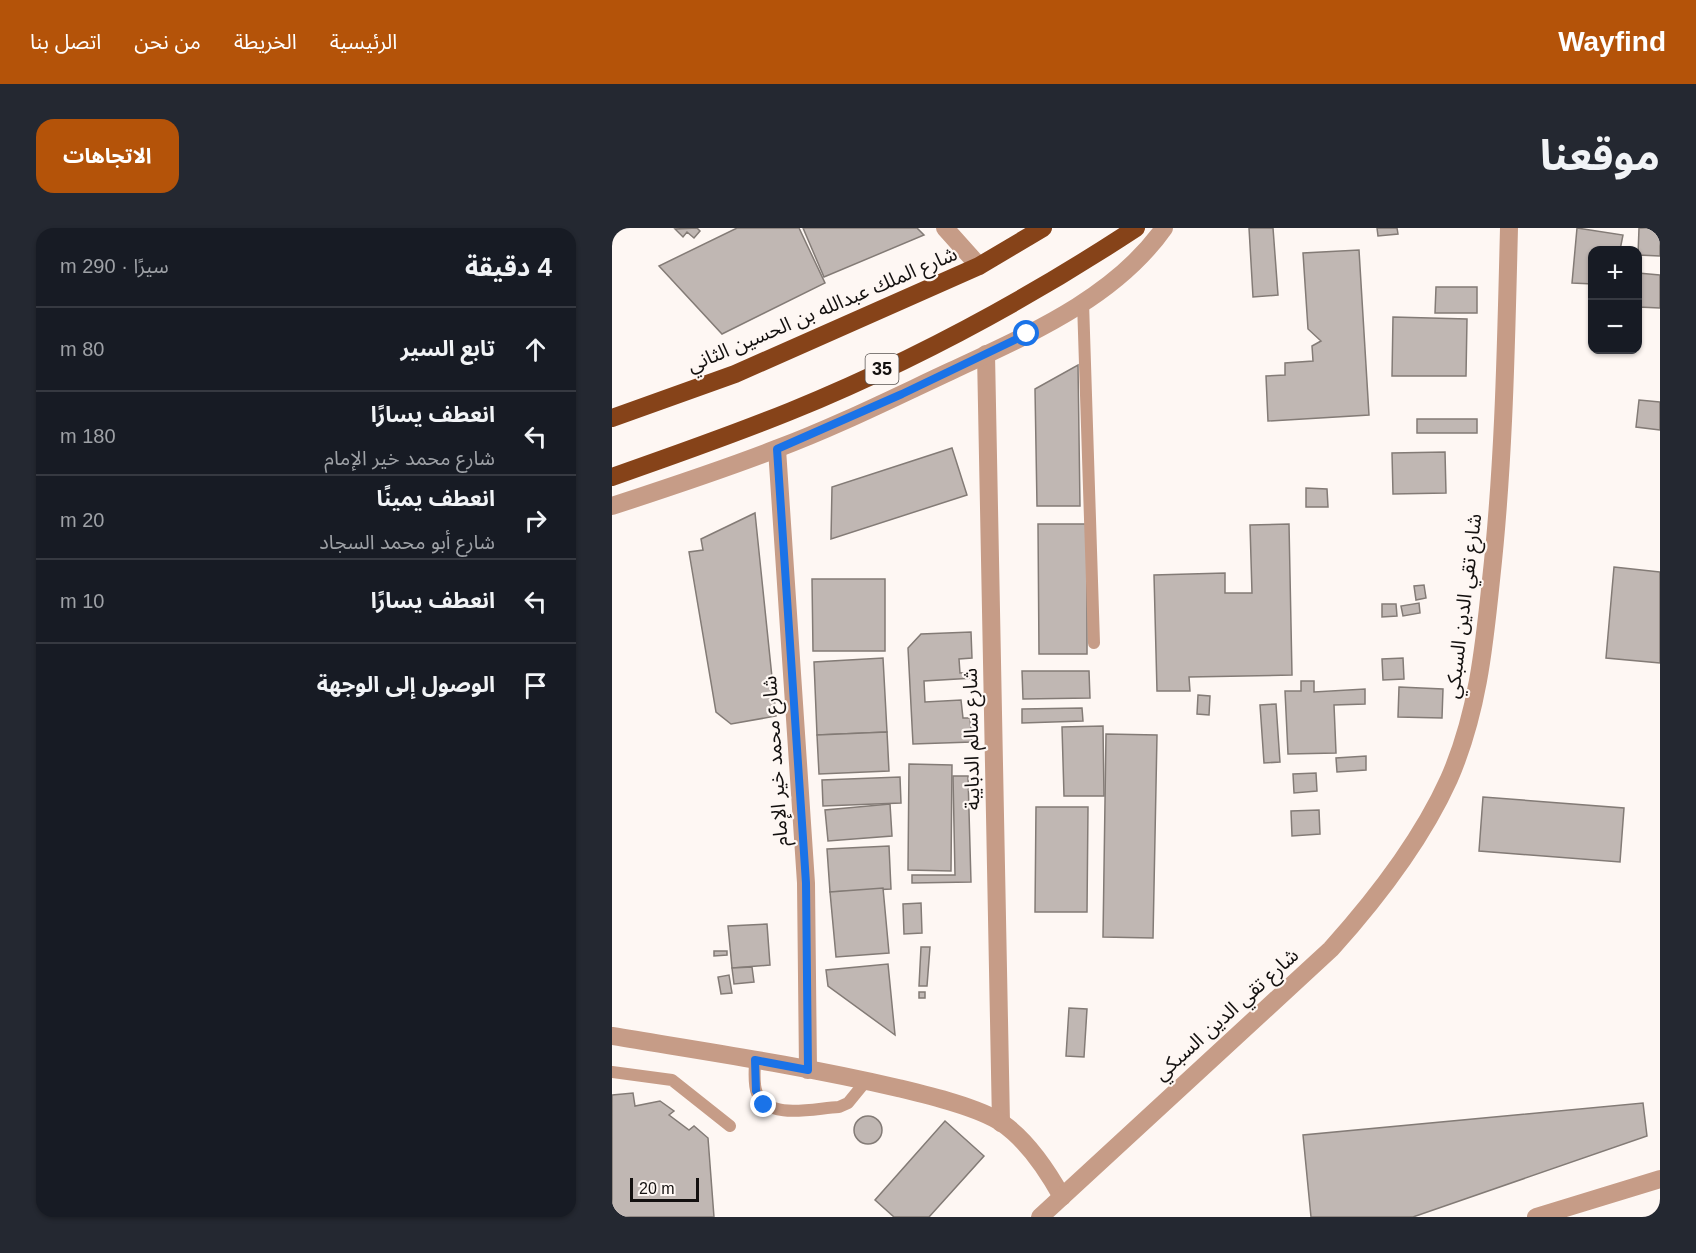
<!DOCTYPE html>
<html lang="ar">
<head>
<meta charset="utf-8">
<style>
	body { margin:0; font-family:Helvetica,"Noto Sans Arabic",sans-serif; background:#242831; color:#f1f3f6; direction:rtl }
	.controls { position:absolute; right:18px; top:18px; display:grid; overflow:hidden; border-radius:12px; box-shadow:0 2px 4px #0004 }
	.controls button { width:54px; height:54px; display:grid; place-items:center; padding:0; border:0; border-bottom:2px solid #363941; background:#171b24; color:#f1f3f6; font:30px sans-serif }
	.scale { position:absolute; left:18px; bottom:15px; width:69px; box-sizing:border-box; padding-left:6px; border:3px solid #13100f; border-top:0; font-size:16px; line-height:21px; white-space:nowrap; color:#13100f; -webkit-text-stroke:4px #fef7f3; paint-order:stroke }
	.stop { position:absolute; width:18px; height:18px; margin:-14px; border:4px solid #1a73e8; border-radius:50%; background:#fff }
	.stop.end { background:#1a73e8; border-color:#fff; box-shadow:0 2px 6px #0008 }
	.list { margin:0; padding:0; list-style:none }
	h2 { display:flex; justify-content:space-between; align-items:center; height:78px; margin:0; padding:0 24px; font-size:26px }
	h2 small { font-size:20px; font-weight:400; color:#9ea1a6 }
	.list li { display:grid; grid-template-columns:39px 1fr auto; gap:18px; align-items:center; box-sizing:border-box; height:84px; padding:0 24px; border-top:2px solid #363941 }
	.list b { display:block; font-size:22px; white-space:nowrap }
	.list p { margin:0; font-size:20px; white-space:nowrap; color:#9ea1a6 }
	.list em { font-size:20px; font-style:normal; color:#9ea1a6 }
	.icon { flex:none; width:33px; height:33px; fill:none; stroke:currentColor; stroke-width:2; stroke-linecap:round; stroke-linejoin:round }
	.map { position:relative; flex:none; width:1048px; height:989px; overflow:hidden; direction:ltr; border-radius:18px }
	header { display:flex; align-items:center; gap:36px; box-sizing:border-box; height:84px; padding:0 30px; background:#b45309; color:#fff }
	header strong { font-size:28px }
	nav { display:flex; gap:33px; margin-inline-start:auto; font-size:21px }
	.intro { display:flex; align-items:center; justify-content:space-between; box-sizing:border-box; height:144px; padding:0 36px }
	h1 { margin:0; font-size:42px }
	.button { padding:15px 27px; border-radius:18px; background:#b45309; color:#fff; font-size:21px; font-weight:700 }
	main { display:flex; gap:36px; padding:0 36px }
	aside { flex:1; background:#171b24; border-radius:18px; box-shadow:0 2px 4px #0004 }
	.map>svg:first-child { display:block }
	.building { fill:#c0b7b3; stroke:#837b76; stroke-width:1.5 }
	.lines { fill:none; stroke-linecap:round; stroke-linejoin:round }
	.service { stroke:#c69c87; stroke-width:12 }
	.minor { stroke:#c69c87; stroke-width:18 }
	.trunk { stroke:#864319; stroke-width:18 }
	.route { stroke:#1a73e8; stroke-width:8 }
	.labels { text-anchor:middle; stroke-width:4.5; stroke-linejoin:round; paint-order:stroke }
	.shield { fill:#fef7f3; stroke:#5a5553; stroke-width:1.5 }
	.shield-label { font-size:18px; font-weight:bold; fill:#13100f }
	.street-label { font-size:20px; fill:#13100f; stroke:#fef7f3 }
</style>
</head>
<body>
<header>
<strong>Wayfind</strong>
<nav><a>الرئيسية</a><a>الخريطة</a><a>من نحن</a><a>اتصل بنا</a></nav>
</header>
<div class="intro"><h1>موقعنا</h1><a class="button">الاتجاهات</a></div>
<main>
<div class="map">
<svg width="1048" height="989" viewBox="0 0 1048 989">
	<rect width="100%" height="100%" fill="#fef7f3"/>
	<g class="building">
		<path d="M85 0 88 3 82 10 75 4 71 9 63 1Z"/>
		<path d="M125 0H187L213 55 110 106 47 38Z"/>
		<path d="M191 0H305L312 7 212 49Z"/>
		<path d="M637 0H661L666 67 641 69Z"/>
		<path d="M765 0H785L786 6 766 8Z"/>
		<path d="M965 0 1011 7 1008 22H981V56L960 55Z"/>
		<path d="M1027 0H1048V28L1026 27Z"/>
		<path d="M747 22 757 187 656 193 654 148 673 147V135L701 133 700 118 709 113 696 101 691 25Z"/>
		<path d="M1026 45 1048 47V80L1026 79Z"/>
		<path d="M824 59H865V85H823Z"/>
		<path d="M781 89 855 91 854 148H780Z"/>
		<path d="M466 137 468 278H425L423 161Z"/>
		<path d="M1027 172 1048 174V202L1024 199Z"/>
		<rect x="805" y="191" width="60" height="14"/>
		<path d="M340 220 355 267 219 311 220 259Z"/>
		<path d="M833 224 834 265 781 266 780 225Z"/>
		<path d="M694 260 715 261 716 279H694Z"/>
		<path d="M143 285 164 488 119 496 104 484 77 324 91 322 89 311Z"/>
		<path d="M426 296H475V426H427Z"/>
		<path d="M677 296 680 447 577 449 578 463H545L542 347 613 345V365H640L638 297Z"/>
		<path d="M1002 339 1048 344V435L994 430Z"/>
		<path d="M200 351H273V423H201Z"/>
		<path d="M812 357 814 370 804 372 802 358Z"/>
		<path d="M807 375 808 385 791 388 789 378Z"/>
		<path d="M770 376H784L785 388 770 389Z"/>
		<path d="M359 404 360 430 347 431 348 445 362 444V450L312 453 313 474 349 472 351 490H358L360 514 301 516 296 420 309 406Z"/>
		<path d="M271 430 275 504 205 507 202 434Z"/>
		<path d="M791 430 792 451 771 452 770 431Z"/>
		<path d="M410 443H477L478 470 411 471Z"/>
		<path d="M689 453H702V464L753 461V476L722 477 724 525 676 526 673 463H689Z"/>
		<path d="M787 459 831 461 830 490 786 489Z"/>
		<path d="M586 467 598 468 597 487 585 486Z"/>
		<path d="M664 476 668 534 652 535 648 477Z"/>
		<path d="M470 480 471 493 410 495V481Z"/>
		<path d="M491 498 492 568H452L450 499Z"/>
		<path d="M275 504 277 543 207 546 205 507Z"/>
		<path d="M494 506 545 507 541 710 491 709Z"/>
		<path d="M754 528V542L725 544 724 530Z"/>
		<path d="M297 536 340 537 339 643 296 642Z"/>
		<path d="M704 545 705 563 682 565 681 546Z"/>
		<path d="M341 548H356L359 654 300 655V647H343Z"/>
		<path d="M288 549 289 575 211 578 210 552Z"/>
		<path d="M871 569 1012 580 1008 634 867 623Z"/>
		<path d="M278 576 280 608 216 613 213 582Z"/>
		<path d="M424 579H476L475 684H423Z"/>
		<path d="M707 582 708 606 680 608 679 583Z"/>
		<path d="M277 618 279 661 218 664 215 621Z"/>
		<path d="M271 660 277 725 224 729 218 664Z"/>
		<path d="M309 675 310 705 292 706 291 676Z"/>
		<path d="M155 696 158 737 120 740 116 698Z"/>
		<path d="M309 719H318L315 758H307Z"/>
		<path d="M102 723H115V727L102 728Z"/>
		<path d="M276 736 283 807 216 758 214 742Z"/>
		<path d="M140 739 142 754 122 756 120 740Z"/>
		<path d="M117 747 120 765 109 766 106 749Z"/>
		<rect x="307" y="764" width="6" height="6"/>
		<path d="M457 780 475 781 472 829 454 828Z"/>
		<path d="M21 865 23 878 48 873 62 883 57 887 77 902 82 898 96 910 102 989H0V867Z"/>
		<path d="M1031 875 1035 908 801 989H699L691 907Z"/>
		<circle cx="256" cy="902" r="14"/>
		<path d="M333 893 372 928 317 989H282L263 972Z"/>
	</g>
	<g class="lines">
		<g class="service">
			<path d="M471 74 482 415"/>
			<path d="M143 832C143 842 141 856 145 865 157 893 202 880 227 879L236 875 254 853"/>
			<path d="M0 844 60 852 118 898"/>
		</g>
		<g class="minor">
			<path d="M333 0 367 38"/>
			<path d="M374 126 389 895"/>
			<path d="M165 221 194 655 196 842"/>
			<path d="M0 278C55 260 110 242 164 221 223 199 281 170 339 143 415 107 502 71 552 0"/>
			<path d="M0 808C96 824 192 838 286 860 315 867 366 879 390 895 416 913 435 942 450 969"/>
			<path d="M428 989 719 721C764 671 809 613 837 551 865 487 872 421 879 352 892 235 894 118 897 0"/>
			<path d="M924 989 1048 951"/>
		</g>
		<g class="trunk">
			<path d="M0 190 123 146 367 38 431 0"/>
			<path d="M0 249C60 228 120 207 179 183 299 134 416 71 524 0"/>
		</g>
	</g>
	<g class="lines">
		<path class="route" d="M152 877 144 863 143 832 196 842 194 655 165 221 290 166 415 106"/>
	</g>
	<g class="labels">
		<rect class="shield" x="253.5" y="126" width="33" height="30" rx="4.5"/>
		<g class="shield-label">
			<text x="270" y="147">35</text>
		</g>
		<g class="street-label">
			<text transform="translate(210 81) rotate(-23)" y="7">شارع الملك عبدالله بن الحسين الثاني</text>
			<text transform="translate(851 378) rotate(-83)" y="7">شارع تقي الدين السبكي</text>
			<text transform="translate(359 511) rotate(-91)" y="7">شارع سالم الدبايبة</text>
			<text transform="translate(163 533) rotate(-94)" y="7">شارع محمد خير الإمام</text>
			<text transform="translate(614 786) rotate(-42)" y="7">شارع تقي الدين السبكي</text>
		</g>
	</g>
</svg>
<div class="controls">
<button>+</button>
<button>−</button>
</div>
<div class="scale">20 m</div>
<div class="stop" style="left:415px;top:106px"></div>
<div class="stop end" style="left:152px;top:877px"></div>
</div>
<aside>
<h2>4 دقيقة<small>سيرًا · 290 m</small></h2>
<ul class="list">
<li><svg class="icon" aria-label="ahead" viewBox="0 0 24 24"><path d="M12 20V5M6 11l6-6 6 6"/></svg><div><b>تابع السير</b></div><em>80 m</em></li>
<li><svg class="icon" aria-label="left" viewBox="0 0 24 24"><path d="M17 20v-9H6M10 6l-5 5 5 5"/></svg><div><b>انعطف يسارًا</b><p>شارع محمد خير الإمام</p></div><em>180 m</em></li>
<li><svg class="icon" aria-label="right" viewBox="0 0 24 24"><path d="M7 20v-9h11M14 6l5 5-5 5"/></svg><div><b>انعطف يمينًا</b><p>شارع أبو محمد السجاد</p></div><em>20 m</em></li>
<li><svg class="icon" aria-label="left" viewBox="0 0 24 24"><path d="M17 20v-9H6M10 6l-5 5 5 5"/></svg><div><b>انعطف يسارًا</b></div><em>10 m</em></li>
<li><svg class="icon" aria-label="arrive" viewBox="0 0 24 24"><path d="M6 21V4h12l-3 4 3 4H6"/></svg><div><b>الوصول إلى الوجهة</b></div></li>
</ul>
</aside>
</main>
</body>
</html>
